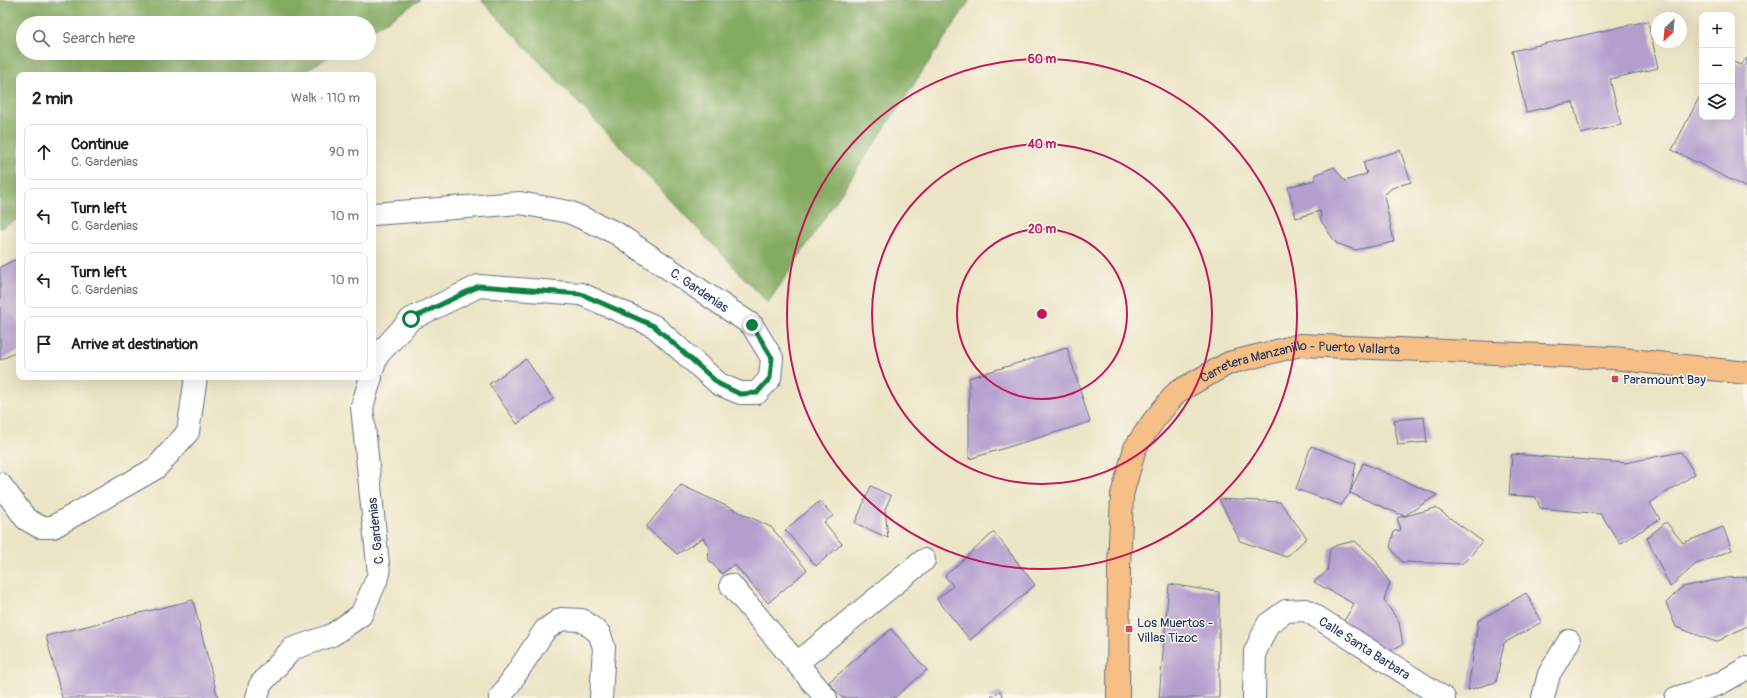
<!DOCTYPE html>
<html lang="en">
<head>
<meta charset="utf-8">
<style>
	body { margin:0; font-family:Pangolin,sans-serif; background:#f2f2f2; color:#202124 }
	.controls { position:absolute; right:12px; top:12px; display:grid; overflow:hidden; border-radius:8px; box-shadow:0 4px 16px #0002 }
	.controls button { width:36px; height:36px; display:grid; place-items:center; padding:0; border:0; border-bottom:1px solid #e0e0e0; background:#fff; color:#202124; font:20px sans-serif }
	.compass { position:absolute; left:1651px; top:12px; width:36px; height:36px; border-radius:50%; background:#fff; box-shadow:0 4px 16px #0002; rotate:206deg }
	.stop { position:absolute; width:12px; height:12px; margin:-9px; border:3px solid #0b8043; border-radius:50%; background:#fff }
	.stop.end { background:#0b8043; border-color:#fff; box-shadow:0 1px 4px #0008 }
	.list { margin:0; padding:0; list-style:none }
	h2 { display:flex; justify-content:space-between; align-items:center; height:52px; margin:0; padding:0 16px; font-size:17px }
	h2 small { font-size:13px; font-weight:400; color:#757577 }
	.list li { display:grid; grid-template-columns:26px 1fr auto; gap:12px; align-items:center; box-sizing:border-box; height:56px; margin:0 8px 8px; padding:0 8px; border:1px solid #e0e0e0; border-radius:8px }
	.list b { display:block; font-size:15px; white-space:nowrap }
	.list p { margin:0; font-size:13px; white-space:nowrap; color:#757577 }
	.list em { font-size:13px; font-style:normal; color:#757577 }
	.icon { flex:none; width:22px; height:22px; fill:none; stroke:currentColor; stroke-width:2; stroke-linecap:round; stroke-linejoin:round }
	.map { position:relative; flex:none; width:1747px; height:698px; overflow:hidden }
	.search { position:absolute; background:#fff; box-shadow:0 4px 16px #0002; left:16px; top:16px; width:360px; height:44px; display:flex; align-items:center; gap:10px; box-sizing:border-box; padding:0 14px; border-radius:22px; color:#757577; font-size:15px }
	.panel { position:absolute; background:#fff; box-shadow:0 4px 16px #0002; left:16px; top:72px; width:360px; height:308px; border-radius:8px }
	.map>svg:first-child { display:block }
	.forest { fill:#84ab62; stroke:#506d60 }
	.building { fill:#b49ece }
	.lines { fill:none; stroke-linecap:round; stroke-linejoin:round }
	.minor-casing { stroke:#646e82; stroke-width:24 }
	.highway-casing { stroke:#646e82; stroke-width:24 }
	.minor { stroke:#fff; stroke-width:22 }
	.highway { stroke:#f5bf86; stroke-width:22 }
	.route { stroke:#0b8043; stroke-width:5 }
	.ring { fill:none; stroke:#c2185b; stroke-width:2 }
	.poi-dot { fill:#d1495b; stroke:#fbf7ec; stroke-width:1.5 }
	.labels { text-anchor:middle; stroke-width:3; stroke-linejoin:round; paint-order:stroke }
	.street-label { font-size:13px; fill:#1b2f5e; stroke:#fbf7ec }
	.poi-label { font-size:13px; fill:#1b2f5e; stroke:#fbf7ec; text-anchor:start }
	.centre { fill:#c2185b; stroke:#fbf7ec; stroke-width:2 }
	.ring-label { font-size:12px; text-anchor:middle; font-weight:bold; fill:#c2185b; stroke:#fbf7ec; stroke-width:3; stroke-linejoin:round; paint-order:stroke }
</style>
</head>
<body>
<div class="map">
<svg width="1747" height="698" viewBox="0 0 1747 698">
	<rect width="100%" height="100%" fill="#fbf7ec"/>
	<filter id="ink" filterUnits="userSpaceOnUse"><feTurbulence type="fractalNoise" baseFrequency=".025" numOctaves="2"/><feDisplacementMap in="SourceGraphic" scale="8" xChannelSelector="R" yChannelSelector="G"/><feConvolveMatrix kernelMatrix="1 2 1 2 8 2 1 2 1" color-interpolation-filters="sRGB"/></filter>
	<filter id="wash" filterUnits="userSpaceOnUse"><feTurbulence type="fractalNoise" baseFrequency=".012" numOctaves="4" result="noise"/><feDisplacementMap in="SourceGraphic" scale="16" xChannelSelector="R" yChannelSelector="G"/><feGaussianBlur stdDeviation="0.9" result="paint"/><feColorMatrix in="noise" values="0 0 0 0 0 0 0 0 0 0 0 0 0 0 0 0 0 1.4 0 .05"/><feComposite in="paint" operator="in"/></filter>
	<g filter="url(#wash)">
		<rect width="100%" height="100%" fill="#ebe4c5"/>
		<g class="forest">
			<path d="M0 0H420L369 32V23H23V53H335L299 75H19V219L0 228Z"/>
			<path d="M481 0H970L768 303Z"/>
		</g>
		<g id="blocks">
			<g class="building">
				<path d="M1648 21 1658 68 1610 79 1621 125 1581 134 1573 102 1526 112 1512 51Z"/>
				<path d="M1747 58V188L1672 150 1702 92V117H1732V61L1740 65Z"/>
				<path d="M1400 150 1411 182 1392 188 1384 195 1394 242 1355 250 1336 243 1321 221 1320 211 1296 218 1288 187 1315 180V175L1334 167 1345 181 1367 174 1363 162Z"/>
				<path d="M19 258V351L0 360V267Z"/>
				<path d="M1067 348 1090 422 969 459V378Z"/>
				<path d="M526 359 553 399 517 424 489 384Z"/>
				<path d="M1424 417 1427 442 1398 445 1394 420Z"/>
				<path d="M1311 446 1356 463 1350 493 1363 463 1437 495 1404 516 1350 493 1341 505 1296 489Z"/>
				<path d="M1681 452 1695 474 1650 503 1660 519 1620 544 1601 514 1540 508 1536 497 1509 495 1512 454 1625 463Z"/>
				<path d="M681 485 771 527 807 570 768 603 734 564 722 574 708 559 709 547 703 538 677 554 646 527Z"/>
				<path d="M871 486 891 496 885 509 888 538 855 523Z"/>
				<path d="M1219 499 1280 502 1307 538 1286 557 1240 541Z"/>
				<path d="M820 501 833 516 824 522 842 544 816 566 785 530Z"/>
				<path d="M1436 508 1482 541 1470 557 1461 564 1402 562 1390 547 1394 531 1401 530 1397 518Z"/>
				<path d="M1666 522 1683 543 1723 527 1732 550 1696 564 1670 587 1647 538Z"/>
				<path d="M994 532 1035 585 970 640 937 599 953 586 945 576Z"/>
				<path d="M1355 541 1374 558 1390 583 1384 600 1399 622 1403 644 1386 653 1341 626 1354 604 1314 582 1327 571 1330 549 1337 545Z"/>
				<path d="M1747 577V626L1716 642 1676 627 1666 603 1682 587 1727 578Z"/>
				<path d="M1169 584 1219 592V698H1159Z"/>
				<path d="M1526 593 1542 622 1504 643 1496 682 1468 690 1478 621Z"/>
				<path d="M193 600 218 698H62L46 636Z"/>
				<path d="M891 629 927 670 894 698H842L829 682Z"/>
				<path d="M1000 691 1004 698H989Z"/>
			</g>
		</g>
	</g>
	<g filter="url(#ink)">
		<use href="#blocks" fill-opacity="0" stroke="#646e82" stroke-width="1"/>
		<g class="lines">
			<defs>
				<g id="minor">
					<path id="s1" d="M373 214 520 203 569 212 616 233 752 325 772 358 770 378 757 393H740L719 384 654 326 581 294 479 286 411 319 377 356 373 368"/>
					<path d="M0 484 26 519 40 527H53L156 468 188 432 196 377"/>
					<path d="M731 585 826 698"/>
					<path d="M797 663 924 560"/>
					<path d="M257 698 260 685 292 649 332 635 361 615 379 574 362 407 371 377"/>
					<path d="M500 698 545 630 561 619 582 620 599 633 604 647 601 698"/>
					<path id="s2" d="M1254 698 1255 652 1268 624 1286 611 1306 610 1444 698"/>
					<path d="M1543 698 1549 674 1569 641"/>
					<path d="M1676 698 1719 684 1747 668"/>
				</g>
				<g id="highway">
					<path id="s3" d="M1118 698 1119 567 1122 495 1135 448 1154 420 1177 392 1229 363 1300 345 1613 358 1747 373"/>
				</g>
			</defs>
			<use href="#minor" class="minor-casing"/>
			<use href="#highway" class="highway-casing"/>
			<use href="#minor" class="minor"/>
			<use href="#highway" class="highway"/>
		</g>
	</g>
	<g class="lines" filter="url(#ink)">
		<path class="route" d="M411 319 479 286 581 294 654 326 719 384 740 394 757 393 770 378 772 358 752 325"/>
	</g>
	<g class="ring">
		<circle cx="1042" cy="314" r="85"/>
		<circle cx="1042" cy="314" r="170"/>
		<circle cx="1042" cy="314" r="255"/>
	</g>
	<g class="poi-dot">
		<rect x="1611" y="375" width="8" height="8" rx="2"/>
		<rect x="1125" y="625" width="8" height="8" rx="2"/>
	</g>
	<g class="labels">
		<g class="street-label">
			<text dy="5" stroke="none"><textPath href="#s1" startOffset="350">C. Gardenias</textPath></text>
			<text dy="5" stroke="none"><textPath href="#s3" startOffset="452">Carretera Manzanillo - Puerto Vallarta</textPath></text>
			<text transform="translate(375 531) rotate(-96)" y="5">C. Gardenias</text>
			<text dy="5" stroke="none"><textPath href="#s2" startOffset="189">Calle Santa Barbara</textPath></text>
		</g>
		<g class="poi-label">
			<text x="1623" y="384">Paramount Bay</text>
			<text x="1137" y="627">Los Muertos -<tspan x="1137" dy="15">Villas Tizoc</tspan></text>
		</g>
	</g>
	<circle cx="1042" cy="314" r="6" class="centre"/>
	<g class="ring-label">
		<text x="1042" y="63">60 m</text>
		<text x="1042" y="148">40 m</text>
		<text x="1042" y="233">20 m</text>
	</g>
</svg>
<div class="controls">
<button>+</button>
<button>−</button>
<button><svg class="icon" aria-label="layers" viewBox="0 0 24 24"><path d="M12 4l9 5-9 5-9-5zM3 14l9 5 9-5"/></svg></button>
</div>
<svg class="compass" viewBox="-18 -18 36 36"><path d="M0-13l5 13h-10z" fill="#e53935"/><path d="M0 13l5-13h-10z" fill="#757577"/></svg>
<div class="stop" style="left:411px;top:319px"></div>
<div class="stop end" style="left:752px;top:325px"></div>
<div class="search"><svg class="icon" aria-label="search" viewBox="0 0 24 24"><circle cx="10" cy="10" r="6"/><path d="M15 15l6 6"/></svg>Search here</div>
<section class="panel">
<h2>2 min<small>Walk · 110 m</small></h2>
<ul class="list">
<li><svg class="icon" aria-label="ahead" viewBox="0 0 24 24"><path d="M12 20V5M6 11l6-6 6 6"/></svg><div><b>Continue</b><p>C. Gardenias</p></div><em>90 m</em></li>
<li><svg class="icon" aria-label="left" viewBox="0 0 24 24"><path d="M17 20v-9H6M10 6l-5 5 5 5"/></svg><div><b>Turn left</b><p>C. Gardenias</p></div><em>10 m</em></li>
<li><svg class="icon" aria-label="left" viewBox="0 0 24 24"><path d="M17 20v-9H6M10 6l-5 5 5 5"/></svg><div><b>Turn left</b><p>C. Gardenias</p></div><em>10 m</em></li>
<li><svg class="icon" aria-label="arrive" viewBox="0 0 24 24"><path d="M6 21V4h12l-3 4 3 4H6"/></svg><div><b>Arrive at destination</b></div></li>
</ul>
</section>
</div>
</body>
</html>
